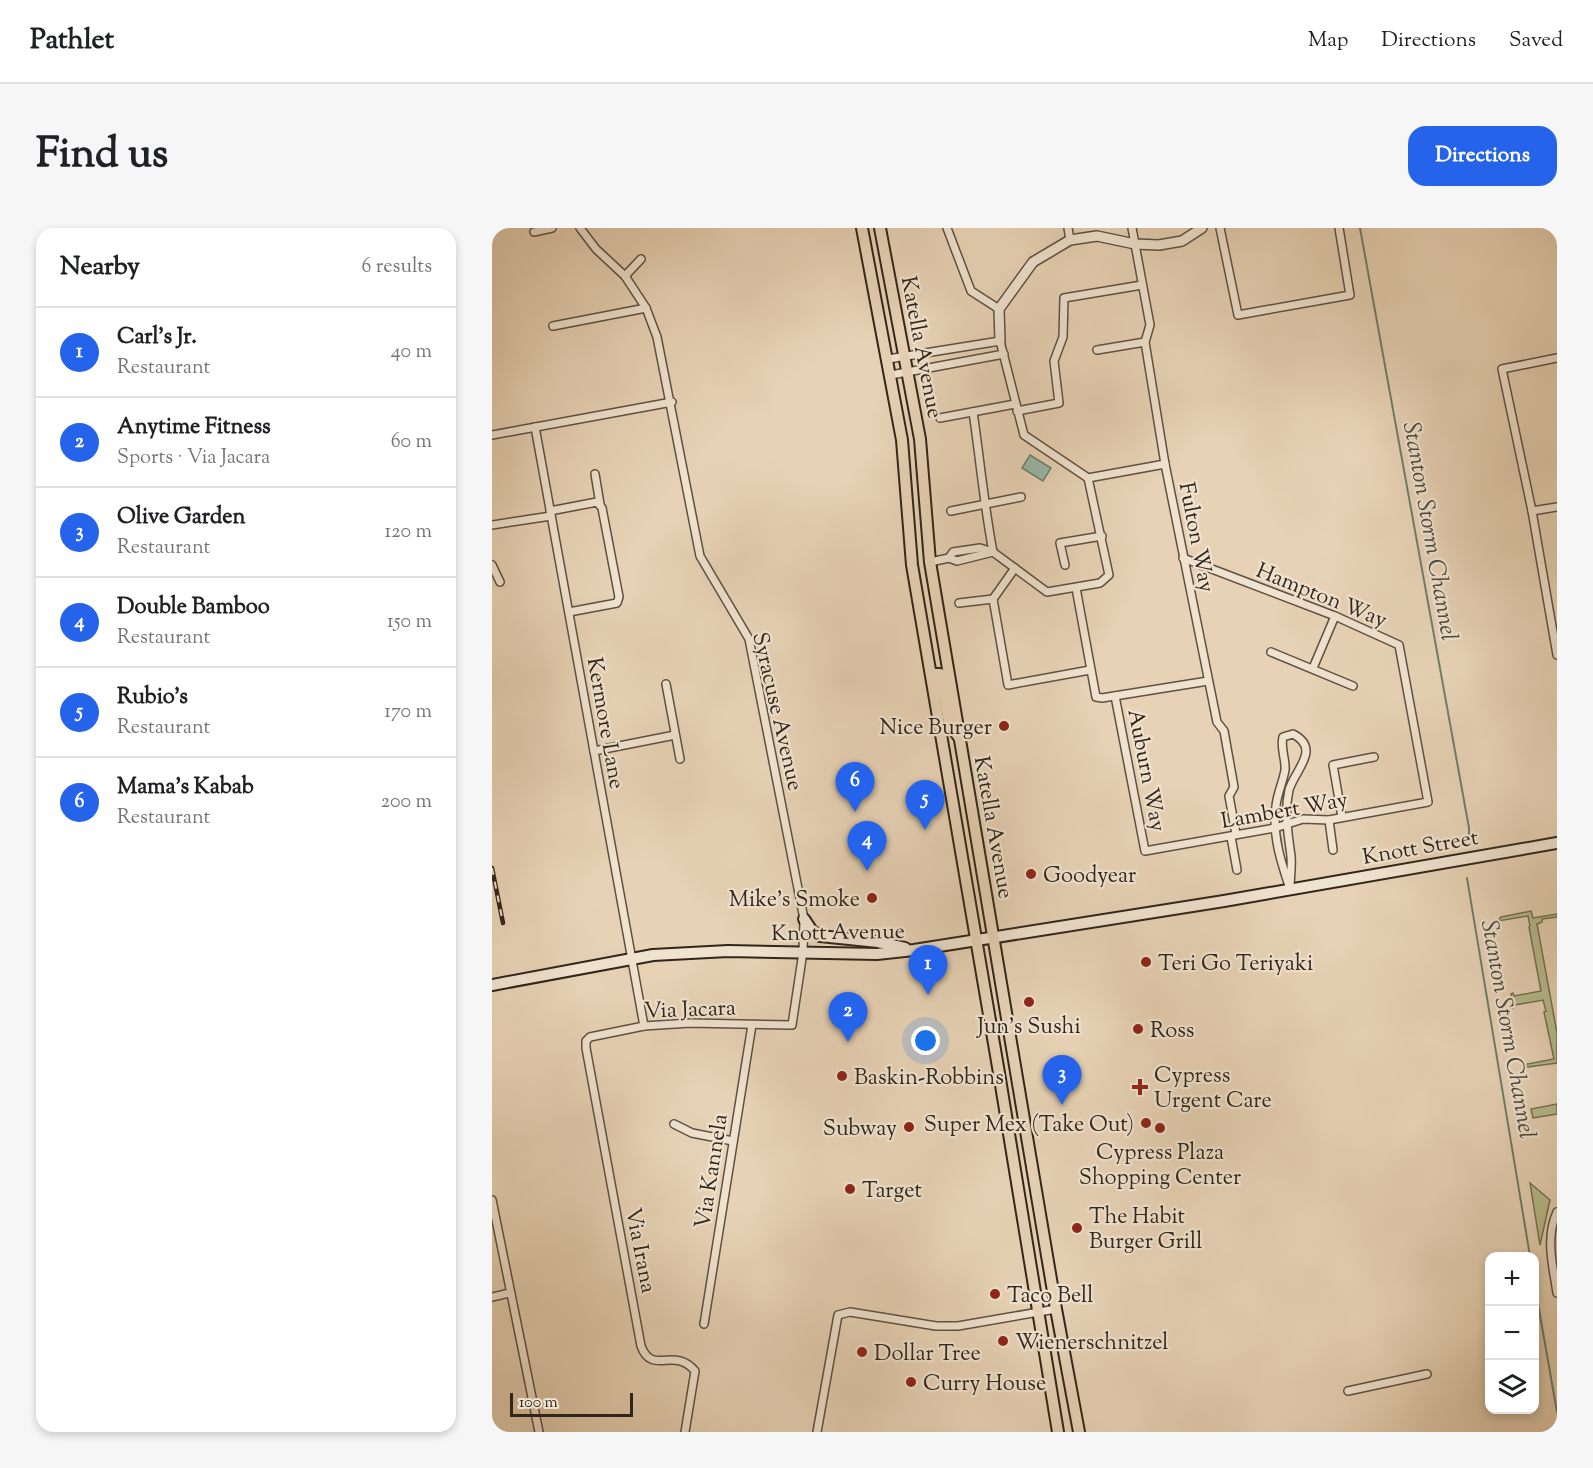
<!DOCTYPE html>
<html lang="en">
<head>
<meta charset="utf-8">
<style>
	body { margin:0; font-family:"Sorts Mill Goudy",serif; background:#f6f6f6; color:#202124 }
	.controls { position:absolute; right:18px; bottom:18px; display:grid; overflow:hidden; border-radius:12px; box-shadow:0 3px 9px #0003 }
	.controls button { width:54px; height:54px; display:grid; place-items:center; padding:0; border:0; border-bottom:2px solid #e0e0e0; background:#fff; color:#202124; font:30px sans-serif }
	.scale { position:absolute; left:18px; bottom:15px; width:123px; box-sizing:border-box; padding-left:6px; border:3px solid #30261b; border-top:0; font-size:16px; line-height:21px; white-space:nowrap; color:#30261b; -webkit-text-stroke:4px #efe2cf; paint-order:stroke }
	.you { position:absolute; left:434px; top:813px; width:21px; height:21px; margin:-15px; border:4px solid #fff; border-radius:50%; background:#1a73e8; box-shadow:0 0 0 9px #1a73e833 }
	.badge { display:grid; place-items:center; width:39px; height:39px; border-radius:50%; background:#2563eb; color:#fff; font-size:20px; font-weight:700 }
	.pin { position:absolute; translate:-50% -50px; filter:drop-shadow(0 2px 3px #0008) }
	.pin::after { content:''; position:absolute; top:32px; width:21px; height:18px; background:inherit; clip-path:polygon(0 0,100% 0,50% 100%) }
	.list { margin:0; padding:0; list-style:none }
	h2 { display:flex; justify-content:space-between; align-items:center; height:78px; margin:0; padding:0 24px; font-size:26px }
	h2 small { font-size:20px; font-weight:400; color:#757577 }
	.list li { display:grid; grid-template-columns:39px 1fr auto; gap:18px; align-items:center; box-sizing:border-box; height:90px; padding:0 24px; border-top:2px solid #e0e0e0 }
	.list b { display:block; font-size:22px; white-space:nowrap }
	.list p { margin:0; font-size:20px; white-space:nowrap; color:#757577 }
	.list em { font-size:20px; font-style:normal; color:#757577 }
	.icon { flex:none; width:33px; height:33px; fill:none; stroke:currentColor; stroke-width:2; stroke-linecap:round; stroke-linejoin:round }
	.map { position:relative; flex:none; width:1065px; height:1204px; overflow:hidden; border-radius:18px }
	header { display:flex; align-items:center; gap:36px; box-sizing:border-box; height:84px; padding:0 30px; background:#fff; border-bottom:2px solid #e0e0e0 }
	header strong { font-size:28px }
	nav { display:flex; gap:33px; margin-inline-start:auto; font-size:21px }
	.intro { display:flex; align-items:center; justify-content:space-between; box-sizing:border-box; height:144px; padding:0 36px }
	h1 { margin:0; font-size:42px }
	.button { padding:15px 27px; border-radius:18px; background:#2563eb; color:#fff; font-size:21px; font-weight:700 }
	main { display:flex; gap:36px; padding:0 36px }
	aside { flex:1; background:#fff; border-radius:18px; box-shadow:0 3px 9px #0003 }
	.map>svg:first-child { display:block }
	.green { fill:#b7bb8c; stroke:#747054; stroke-width:1.5 }
	.water { fill:#98b8a8; stroke:#6e7e70; stroke-width:1.5 }
	.lines { fill:none; stroke-linecap:round; stroke-linejoin:round }
	.stream { stroke:#6e7e70; stroke-width:2 }
	.minor-casing { stroke:#5e5142; stroke-width:10 }
	.tertiary-casing { stroke:#5e5142; stroke-width:12 }
	.secondary-casing { stroke:#30261b; stroke-width:14 }
	.primary-casing { stroke:#30261b; stroke-width:14 }
	.minor { stroke:#efe2cf; stroke-width:7 }
	.tertiary { stroke:#efe2cf; stroke-width:9 }
	.secondary { stroke:#efe2cf; stroke-width:10 }
	.primary { stroke:#e7d2b5; stroke-width:10 }
	.rail-casing { stroke:#30261b; stroke-width:4.5 }
	.rail { stroke:#efe2cf; stroke-width:2; stroke-dasharray:7; stroke-linecap:butt }
	.poi-dot { fill:#8f2418; stroke:#efe2cf; stroke-width:2 }
	.labels { text-anchor:middle; stroke-width:4.5; stroke-linejoin:round; paint-order:stroke }
	.street-label { font-size:22px; fill:#30261b; stroke:#efe2cf }
	.poi-label { font-size:22px; fill:#30261b; stroke:#efe2cf; text-anchor:start }
	.water-label { font-size:24px; font-style:italic; fill:#4a4a3e; stroke:#efe2cf }
</style>
</head>
<body>
<header>
<strong>Pathlet</strong>
<nav><a>Map</a><a>Directions</a><a>Saved</a></nav>
</header>
<div class="intro"><h1>Find us</h1><a class="button">Directions</a></div>
<main>
<aside>
<h2>Nearby<small>6 results</small></h2>
<ul class="list">
<li><span class="badge">1</span><div><b>Carl's Jr.</b><p>Restaurant</p></div><em>40 m</em></li>
<li><span class="badge">2</span><div><b>Anytime Fitness</b><p>Sports · Via Jacara</p></div><em>60 m</em></li>
<li><span class="badge">3</span><div><b>Olive Garden</b><p>Restaurant</p></div><em>120 m</em></li>
<li><span class="badge">4</span><div><b>Double Bamboo</b><p>Restaurant</p></div><em>150 m</em></li>
<li><span class="badge">5</span><div><b>Rubio's</b><p>Restaurant</p></div><em>170 m</em></li>
<li><span class="badge">6</span><div><b>Mama's Kabab</b><p>Restaurant</p></div><em>200 m</em></li>
</ul>
</aside>
<div class="map">
<svg width="1065" height="1204" viewBox="0 0 1065 1204">
	<rect width="100%" height="100%" fill="#e7d2b5"/>
	<filter id="stains"><feTurbulence type="fractalNoise" baseFrequency=".00333" numOctaves="4"/><feColorMatrix values="0 0 0 0 .2 0 0 0 0 .09 0 0 0 0 .02 0 0 0 .5 -.17"/></filter>
	<radialGradient id="worn" r=".72"><stop offset=".6" stop-color="#630" stop-opacity="0"/><stop offset="1" stop-color="#630" stop-opacity=".3"/></radialGradient>
	<g class="green">
		<path d="M1039 683 1041 690 1065 686V689L1050 691V694L1045 696 1065 805V835L1036 839 1031 837 1062 831 1052 784 1054 783 1051 772 1023 777V779L1021 780 1019 766 1021 765 1022 768 1049 763 1037 699 1038 698 1036 688 1006 693 1009 689Z"/>
		<path d="M1065 876V886L1041 890 1039 881Z"/>
		<path d="M1038 955 1058 972 1048 1017Z"/>
	</g>
	<path class="water" d="M538 227 559 240 551 253 530 240Z"/>
	<g class="lines">
		<g class="stream">
			<path d="M868 0 977 600V612"/>
			<path d="M975 650 1038 1028"/>
			<path d="M1042 1053 1065 1184"/>
		</g>
		<defs>
			<g id="minor">
				<path d="M88 0 104 21 133 48 154 80 165 109 208 328 257 411 312 691 311 724 300 797 198 795 152 798 98 809 94 813V820L149 1118C160 1148 182 1118 203 1143L193 1204"/>
				<path d="M455 0 479 63 507 81"/>
				<path d="M576 0 578 12"/>
				<path d="M640 0 658 97 653 114 673 236 725 494 732 503 742 559 737 568 744 606"/>
				<path d="M728 0 746 87 858 67 847 0"/>
				<path d="M42 4 60 0"/>
				<path d="M133 48 149 31"/>
				<path d="M61 98 154 80"/>
				<path d="M605 122 653 114"/>
				<path d="M1065 130 1010 141 1040 283 1065 427"/>
				<path d="M396 131 508 113 532 207 596 250 617 347 608 355 555 364 501 324 488 320 461 324 457 330 438 334"/>
				<path d="M399 147 512 126"/>
				<path d="M525 183 567 175 562 133 571 109 572 70 650 57"/>
				<path d="M481 184C488 231 492 277 501 324"/>
				<path d="M448 190 523 176"/>
				<path d="M43 199 152 798"/>
				<path d="M0 207 180 174"/>
				<path d="M103 246 108 276"/>
				<path d="M596 250 673 236"/>
				<path d="M58 283 105 274 110 280 127 369 125 375 77 384"/>
				<path d="M459 283 529 269"/>
				<path d="M1040 283 1065 279"/>
				<path d="M0 297 59 288"/>
				<path d="M457 330 465 333 501 324"/>
				<path d="M0 337 8 354"/>
				<path d="M573 337 568 315 610 308"/>
				<path d="M523 340 501 371 516 457 598 442"/>
				<path d="M584 360 604 469 610 470 716 453"/>
				<path d="M467 375 501 371"/>
				<path d="M779 424 861 458"/>
				<path d="M821 440 843 388"/>
				<path d="M174 456 188 531"/>
				<path d="M623 468 653 623 783 600 811 591 837 592 936 574 907 417 843 388 691 330"/>
				<path d="M801 506C830 521 802 543 797 562 792 585 796 605 799 628 800 639 798 650 798 661 789 634 780 607 784 578 785 566 791 554 793 542 794 531 788 520 791 509Z"/>
				<path d="M102 523 183 507"/>
				<path d="M850 589 841 537 882 529"/>
				<path d="M837 592 841 622"/>
				<path d="M739 609 745 642"/>
				<path d="M182 896 200 905 241 913"/>
				<path d="M0 972 47 1204"/>
				<path d="M1065 984C1053 1010 1061 1038 1065 1065"/>
				<path d="M0 1069 18 1065"/>
				<path d="M212 1096 260 797"/>
				<path d="M856 1163 935 1146"/>
				<path d="M325 1204 346 1087 358 1084 444 1098H466L564 1081"/>
			</g>
			<path id="tertiary" d="M508 113 507 81 541 34 578 12 605 8 643 16 667 17 690 13 710 0"/>
			<g id="secondary">
				<path d="M312 691 320 703 328 708 386 714 413 720"/>
				<path d="M0 757 161 727 236 723 385 726 422 722 732 673 1065 615"/>
			</g>
			<g id="primary">
				<path d="M370 0 410 212 420 337 507 845 566 1204"/>
				<path d="M388 0 428 211 438 334 564 1081 587 1204"/>
				<path d="M439 446H448L457 494 466 508"/>
			</g>
		</defs>
		<use href="#minor" class="minor-casing"/>
		<use href="#tertiary" class="tertiary-casing"/>
		<use href="#secondary" class="secondary-casing"/>
		<use href="#primary" class="primary-casing"/>
		<use href="#minor" class="minor"/>
		<use href="#tertiary" class="tertiary"/>
		<use href="#secondary" class="secondary"/>
		<use href="#primary" class="primary"/>
		<defs>
			<path id="rail" d="M0 640 11 695"/>
		</defs>
		<use href="#rail" class="rail-casing"/>
		<use href="#rail" class="rail"/>
	</g>
	<g class="poi-dot">
		<circle cx="512" cy="498" r="6"/>
		<circle cx="539" cy="646" r="6"/>
		<circle cx="380" cy="670" r="6"/>
		<circle cx="654" cy="734" r="6"/>
		<circle cx="537" cy="774" r="6"/>
		<circle cx="646" cy="801" r="6"/>
		<circle cx="350" cy="848" r="6"/>
		<path d="M645 850h6v6h6v6h-6v6h-6v-6h-6v-6h6z"/>
		<circle cx="654" cy="895" r="6"/>
		<circle cx="417" cy="899" r="6"/>
		<circle cx="668" cy="900" r="6"/>
		<circle cx="358" cy="961" r="6"/>
		<circle cx="585" cy="1000" r="6"/>
		<circle cx="503" cy="1066" r="6"/>
		<circle cx="511" cy="1113" r="6"/>
		<circle cx="370" cy="1124" r="6"/>
		<circle cx="419" cy="1154" r="6"/>
	</g>
	<g class="labels">
		<g class="street-label">
			<text transform="translate(431 119) rotate(79)" y="8">Katella Avenue</text>
			<text transform="translate(706 309) rotate(79)" y="8">Fulton Way</text>
			<text transform="translate(830 366) rotate(22)" y="8">Hampton Way</text>
			<text transform="translate(287 483) rotate(77)" y="8">Syracuse Avenue</text>
			<text transform="translate(115 495) rotate(80)" y="8">Kermore Lane</text>
			<text transform="translate(656 542) rotate(79)" y="8">Auburn Way</text>
			<text transform="translate(792 581) rotate(-10)" y="8">Lambert Way</text>
			<text transform="translate(503 599) rotate(80)" y="8">Katella Avenue</text>
			<text transform="translate(928 618) rotate(-10)" y="8">Knott Street</text>
			<text transform="translate(346 703) rotate(-1)" y="8">Knott Avenue</text>
			<text transform="translate(198 780) rotate(-2)" y="8">Via Jacara</text>
			<text transform="translate(218 943) rotate(-81)" y="8">Via Kannela</text>
			<text transform="translate(150 1022) rotate(79)" y="8">Via Irana</text>
		</g>
		<g class="poi-label">
			<text x="500" y="506" text-anchor="end">Nice Burger</text>
			<text x="551" y="654">Goodyear</text>
			<text x="368" y="678" text-anchor="end">Mike's Smoke</text>
			<text x="666" y="742">Teri Go Teriyaki</text>
			<text x="537" y="805" text-anchor="middle">Jun's Sushi</text>
			<text x="658" y="809">Ross</text>
			<text x="662" y="854">Cypress<tspan x="662" dy="25">Urgent Care</tspan></text>
			<text x="362" y="856">Baskin-Robbins</text>
			<text x="642" y="903" text-anchor="end">Super Mex (Take Out)</text>
			<text x="405" y="907" text-anchor="end">Subway</text>
			<text x="668" y="931" text-anchor="middle">Cypress Plaza<tspan x="668" dy="25">Shopping Center</tspan></text>
			<text x="370" y="969">Target</text>
			<text x="597" y="995">The Habit<tspan x="597" dy="25">Burger Grill</tspan></text>
			<text x="515" y="1074">Taco Bell</text>
			<text x="523" y="1121">Wienerschnitzel</text>
			<text x="382" y="1132">Dollar Tree</text>
			<text x="431" y="1162">Curry House</text>
		</g>
		<g class="water-label">
			<text transform="translate(939 303) rotate(80)" y="8">Stanton Storm Channel</text>
			<text transform="translate(1017 801) rotate(80)" y="8">Stanton Storm Channel</text>
		</g>
	</g>
	<rect width="100%" height="100%" filter="url(#stains)"/>
	<rect width="100%" height="100%" fill="url(#worn)"/>
</svg>
<div class="controls">
<button>+</button>
<button>−</button>
<button><svg class="icon" aria-label="layers" viewBox="0 0 24 24"><path d="M12 4l9 5-9 5-9-5zM3 14l9 5 9-5"/></svg></button>
</div>
<div class="scale">100 m</div>
<div class="you"></div>
<div class="pin badge" style="left:436px;top:767px">1</div>
<div class="pin badge" style="left:356px;top:814px">2</div>
<div class="pin badge" style="left:570px;top:877px">3</div>
<div class="pin badge" style="left:375px;top:643px">4</div>
<div class="pin badge" style="left:433px;top:602px">5</div>
<div class="pin badge" style="left:363px;top:584px">6</div>
</div>
</main>
</body>
</html>
